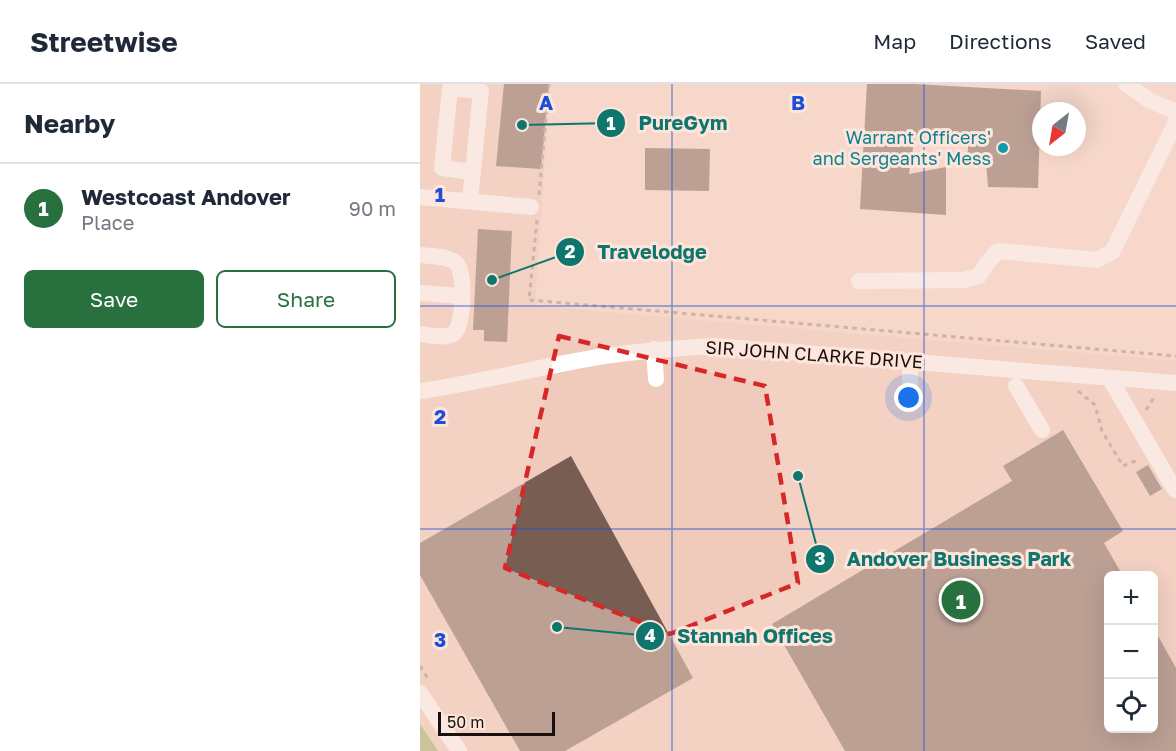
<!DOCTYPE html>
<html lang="en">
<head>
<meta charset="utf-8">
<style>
	body { margin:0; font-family:"Golos Text",sans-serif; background:#f2f2f3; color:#1f2937 }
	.controls { position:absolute; right:18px; bottom:18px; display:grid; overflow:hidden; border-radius:9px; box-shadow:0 6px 24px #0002 }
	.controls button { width:54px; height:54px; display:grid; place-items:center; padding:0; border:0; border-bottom:2px solid #e0e1e3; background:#fff; color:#1f2937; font:30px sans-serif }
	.compass { position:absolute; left:612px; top:18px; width:54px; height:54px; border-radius:50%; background:#fff; box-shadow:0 6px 24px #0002; rotate:211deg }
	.scale { position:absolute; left:18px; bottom:15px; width:117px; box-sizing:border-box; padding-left:6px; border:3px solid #1a100c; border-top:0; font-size:16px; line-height:21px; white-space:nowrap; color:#1a100c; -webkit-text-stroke:4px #fee5dc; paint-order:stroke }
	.you { position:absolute; left:489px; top:314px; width:21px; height:21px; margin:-15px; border:4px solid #fff; border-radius:50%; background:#1a73e8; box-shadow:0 0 0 9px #1a73e833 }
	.badge { display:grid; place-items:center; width:39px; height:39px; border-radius:50%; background:#28713f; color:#fff; font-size:20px; font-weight:700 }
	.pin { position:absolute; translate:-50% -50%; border:3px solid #fff; box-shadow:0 2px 6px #0006 }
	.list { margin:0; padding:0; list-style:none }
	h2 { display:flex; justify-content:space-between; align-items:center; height:78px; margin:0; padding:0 24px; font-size:26px }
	h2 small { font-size:20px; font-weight:400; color:#747a83 }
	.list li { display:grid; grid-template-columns:39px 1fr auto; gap:18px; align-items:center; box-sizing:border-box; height:90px; padding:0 24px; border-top:2px solid #e0e1e3 }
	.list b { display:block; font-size:22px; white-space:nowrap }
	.list p { margin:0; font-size:20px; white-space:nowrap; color:#747a83 }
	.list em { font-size:20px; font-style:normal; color:#747a83 }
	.actions { display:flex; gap:12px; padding:18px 24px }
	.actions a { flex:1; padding:14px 0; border:2px solid #28713f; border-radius:9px; text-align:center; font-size:21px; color:#28713f }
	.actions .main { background:#28713f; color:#fff }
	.icon { flex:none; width:33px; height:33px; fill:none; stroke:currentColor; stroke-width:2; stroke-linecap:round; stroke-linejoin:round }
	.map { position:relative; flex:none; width:756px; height:667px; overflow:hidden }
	header { display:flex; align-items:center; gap:36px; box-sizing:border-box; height:84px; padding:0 30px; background:#fff; border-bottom:2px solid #e0e1e3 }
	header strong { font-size:28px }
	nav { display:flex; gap:33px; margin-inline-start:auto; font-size:21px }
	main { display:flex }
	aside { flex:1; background:#fff }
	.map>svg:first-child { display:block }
	.built { fill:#f0cabb; fill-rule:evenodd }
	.forest { fill:#94ad5e }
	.building { fill:#775d52 }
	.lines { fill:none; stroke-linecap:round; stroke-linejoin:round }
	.path { stroke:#9e887f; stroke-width:3; stroke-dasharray:4.5 4.5; stroke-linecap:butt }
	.minor { stroke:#fff; stroke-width:16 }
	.marked { fill:none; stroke:#d62828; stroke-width:4.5; stroke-dasharray:12 8; stroke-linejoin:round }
	.grid { fill:none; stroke:#1d4ed8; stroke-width:1.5; stroke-opacity:0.55 }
	.culture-dot { fill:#0f9aa8; stroke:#fee5dc; stroke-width:2 }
	.labels { text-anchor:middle; stroke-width:6; stroke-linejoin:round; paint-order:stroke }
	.culture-label { font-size:18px; fill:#0d838f; stroke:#fee5dc; text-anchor:end }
	.street-label { font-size:18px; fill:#1a100c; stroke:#fee5dc }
	.grid-label { font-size:20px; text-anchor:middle; font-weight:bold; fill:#1d4ed8; stroke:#fee5dc; stroke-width:6; stroke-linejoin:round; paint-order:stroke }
	.leader { fill:none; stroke:#0f766e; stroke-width:2 }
	.callout-dot { fill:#0f766e; stroke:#fee5dc; stroke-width:2 }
	.mark-label { font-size:18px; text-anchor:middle; font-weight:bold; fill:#fff }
	.callout-label { font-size:20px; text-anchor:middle; font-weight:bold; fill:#0f766e; stroke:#fee5dc; stroke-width:6; stroke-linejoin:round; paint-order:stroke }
</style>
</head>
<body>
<header>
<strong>Streetwise</strong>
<nav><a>Map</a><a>Directions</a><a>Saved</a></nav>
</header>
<main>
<aside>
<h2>Nearby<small></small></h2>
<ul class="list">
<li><span class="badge">1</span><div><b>Westcoast Andover</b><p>Place</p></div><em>90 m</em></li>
</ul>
<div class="actions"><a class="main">Save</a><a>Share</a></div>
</aside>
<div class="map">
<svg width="756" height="667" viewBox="0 0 756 667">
	<rect width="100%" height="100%" fill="#f5d7cb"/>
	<path class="built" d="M0 0H130L115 222 756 277V667H0ZM688 492H734V644H688Z"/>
	<path class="forest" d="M0 640 18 667H0Z"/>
	<g class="building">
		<path d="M84 0H129L121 85 76 82Z"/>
		<path d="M447 0H494L621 7 618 104 568 103 566 77 547 76 549 53 495 51 489 90 526 83V131L440 125Z"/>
		<path d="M225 64 290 65 289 107 225 106Z"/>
		<path d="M58 145 92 147 87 258 64 257V246H53Z"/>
		<path d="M643 346 703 447 684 459 703 492H688V645H734V545L756 584V667H425L352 540 592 397 583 382Z"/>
		<path d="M151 372 273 594 145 667H100L0 491V459Z"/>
		<path d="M728 381 742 405 730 412 716 388Z"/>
	</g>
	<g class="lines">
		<g class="path">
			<path d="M119 111 129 0"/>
			<path d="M117 136 109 216 756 272"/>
			<path d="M658 307 675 321 682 347 703 382 720 375"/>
			<path d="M726 326 735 312"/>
			<path d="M0 582 9 596"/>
		</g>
		<g class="minor">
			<path d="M706 0 729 16 756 28"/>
			<path d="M0 113 111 123"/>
			<path d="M50 117 61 7 30 4 22 84 53 88"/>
			<path d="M0 171C10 172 29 172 36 179 46 188 44 244 33 250 24 255 9 251 0 250"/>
			<path d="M439 197 544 196 559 192 567 179 578 167 677 176 692 168 756 38"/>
			<path d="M0 209 42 212"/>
			<path d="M234 265 236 295"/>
			<path d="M690 295 755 406"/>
			<path d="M596 302 622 346"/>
			<path d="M490 306V278"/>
			<path d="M0 307C62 298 123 282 184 272 221 267 257 264 294 262L756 299"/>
			<path d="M0 609 39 667"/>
		</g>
	</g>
	<path d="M0 0H756V667H0ZM139 252 345 302 378 499 250 550 85 484Z" fill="#f5d7cb" fill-opacity=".55" fill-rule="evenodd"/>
	<path class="marked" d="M139 252 345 302 378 499 250 550 85 484Z"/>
	<path class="grid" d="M252 0V667M504 0V667M0 222H756M0 445H756"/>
	<circle class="culture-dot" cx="583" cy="64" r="6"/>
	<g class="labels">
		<g class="culture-label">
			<text x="571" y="60">Warrant Officers'<tspan x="571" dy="21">and Sergeants' Mess</tspan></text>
		</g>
		<g class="street-label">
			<text transform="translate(394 271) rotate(4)" y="6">SIR JOHN CLARKE DRIVE</text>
		</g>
	</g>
	<g class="grid-label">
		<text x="126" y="26">A</text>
		<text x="378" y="26">B</text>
		<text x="20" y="118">1</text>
		<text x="20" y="340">2</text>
		<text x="20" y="563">3</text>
	</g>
	<path class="leader" d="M102 41L191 39M72 196L150 168M378 392L400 475M137 543L230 552"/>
	<g class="callout-dot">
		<circle cx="102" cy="41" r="6"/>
		<circle cx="72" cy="196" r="6"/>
		<circle cx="378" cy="392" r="6"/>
		<circle cx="137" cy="543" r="6"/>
		<circle cx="191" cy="39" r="15"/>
		<circle cx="150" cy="168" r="15"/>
		<circle cx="400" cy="475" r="15"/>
		<circle cx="230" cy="552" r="15"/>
	</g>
	<g class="mark-label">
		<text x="191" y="46">1</text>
		<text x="150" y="174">2</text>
		<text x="400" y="481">3</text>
		<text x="230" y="558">4</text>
	</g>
	<g class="callout-label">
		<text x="263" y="46">PureGym</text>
		<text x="232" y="175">Travelodge</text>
		<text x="539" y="482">Andover Business Park</text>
		<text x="335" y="559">Stannah Offices</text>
	</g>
</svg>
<div class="controls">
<button>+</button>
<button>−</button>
<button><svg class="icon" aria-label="locate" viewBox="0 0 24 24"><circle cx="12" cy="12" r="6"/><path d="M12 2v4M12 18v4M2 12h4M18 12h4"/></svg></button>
</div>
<svg class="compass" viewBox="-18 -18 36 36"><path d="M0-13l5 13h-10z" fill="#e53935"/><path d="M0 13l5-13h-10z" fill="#747a83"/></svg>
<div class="scale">50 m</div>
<div class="you"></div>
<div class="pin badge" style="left:541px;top:516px">1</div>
</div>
</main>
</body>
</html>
